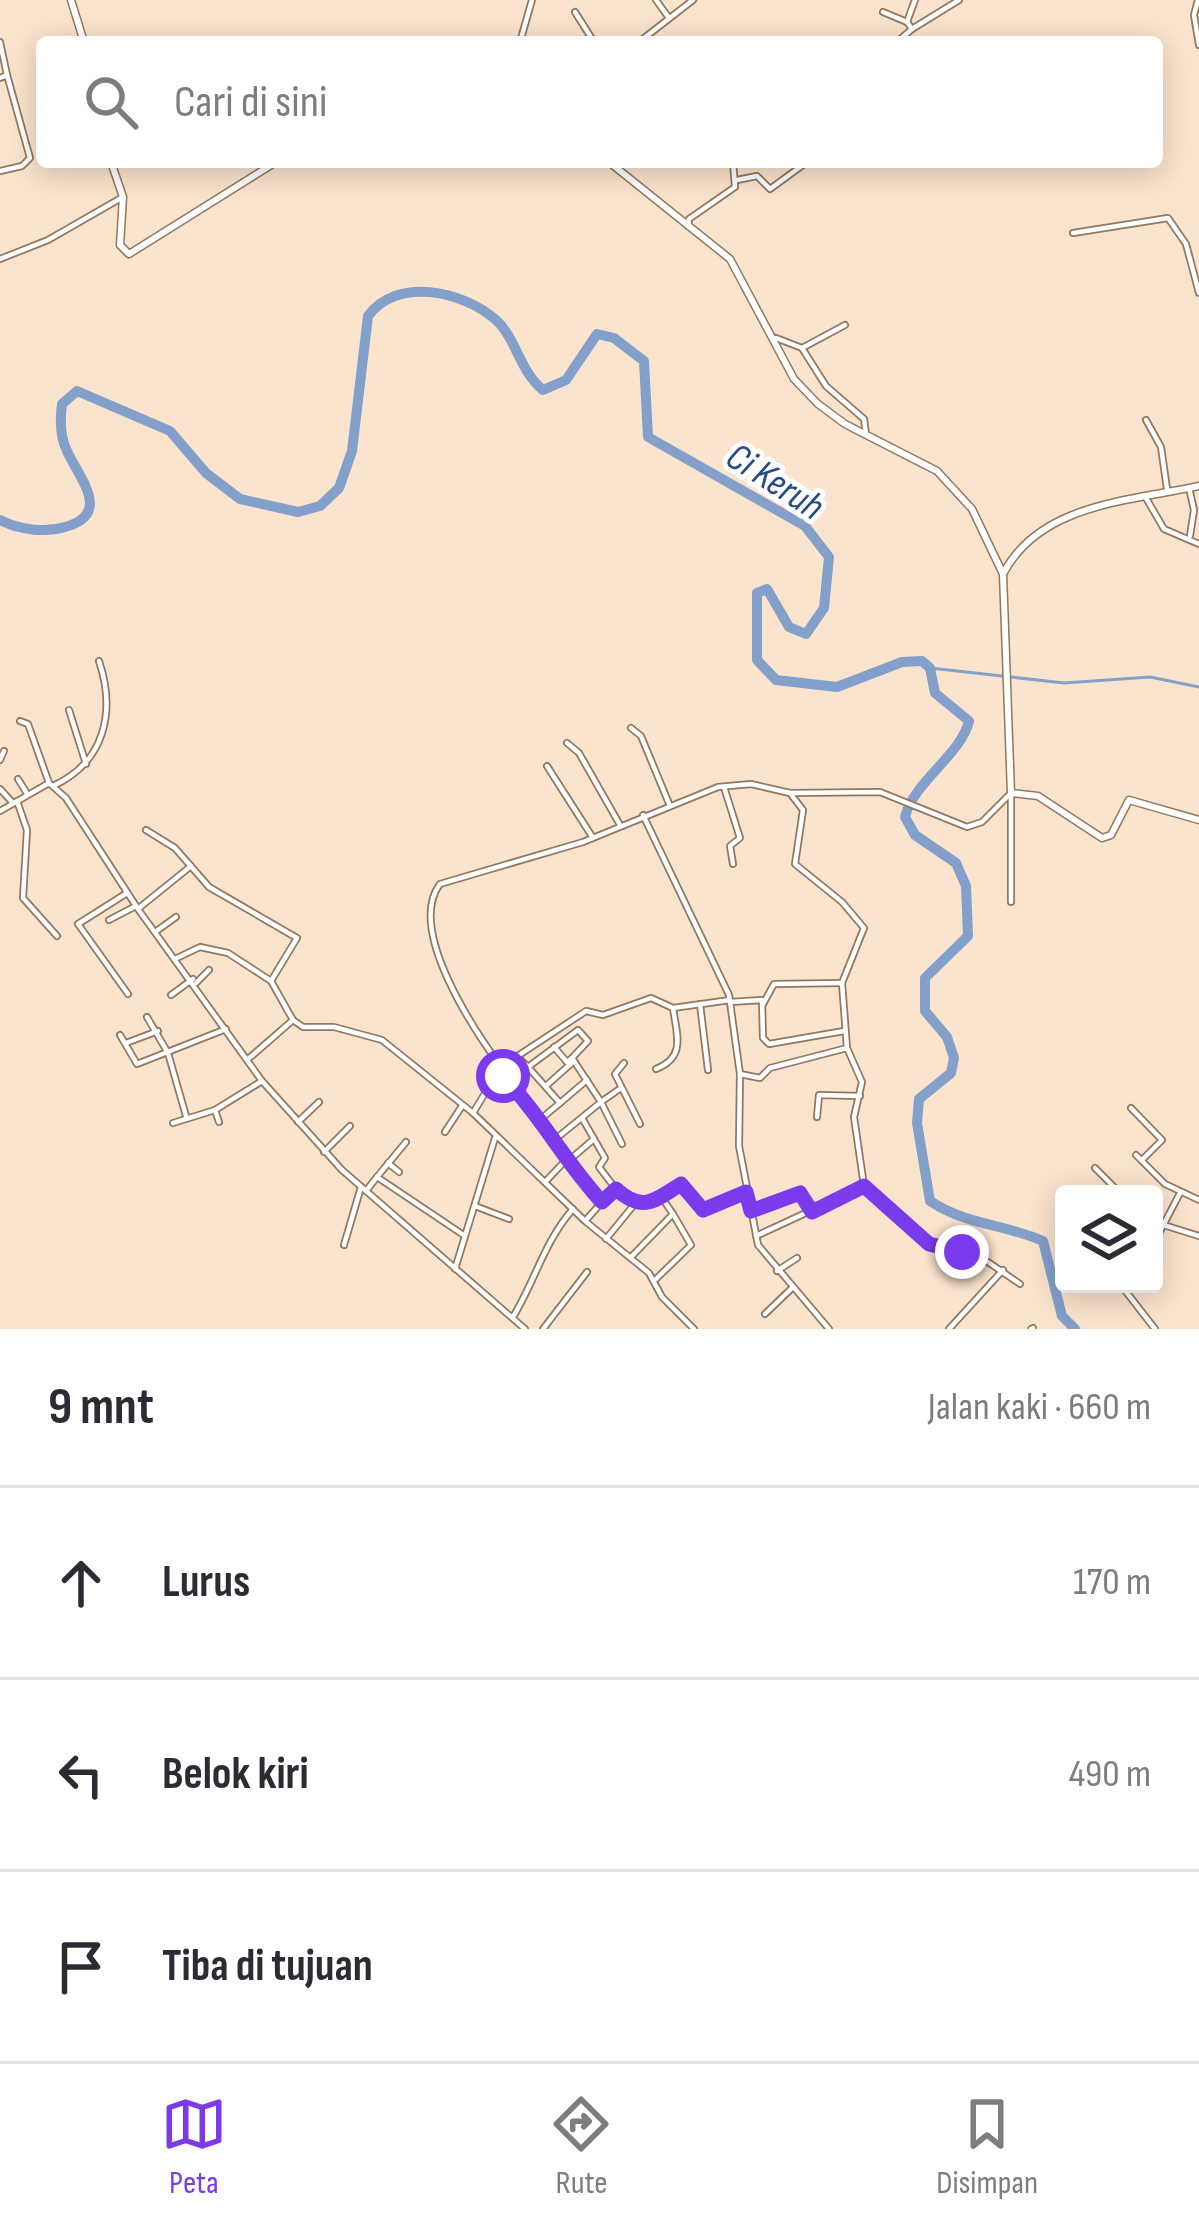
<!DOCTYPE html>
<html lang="id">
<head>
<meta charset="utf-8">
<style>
	body { margin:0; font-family:"Sofia Sans Condensed",sans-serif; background:#f7f7f7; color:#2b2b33 }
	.controls { position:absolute; right:36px; bottom:36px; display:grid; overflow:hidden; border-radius:12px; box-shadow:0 6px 30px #0003 }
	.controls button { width:108px; height:108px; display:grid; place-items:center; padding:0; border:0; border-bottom:3px solid #e1e1e2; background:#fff; color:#2b2b33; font:60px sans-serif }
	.stop { position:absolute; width:36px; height:36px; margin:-27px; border:9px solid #7c3aed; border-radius:50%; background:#fff }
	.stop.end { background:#7c3aed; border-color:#fff; box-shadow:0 3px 12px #0008 }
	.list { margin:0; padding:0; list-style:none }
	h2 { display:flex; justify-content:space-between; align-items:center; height:156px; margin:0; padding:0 48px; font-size:51px }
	h2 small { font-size:39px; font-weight:400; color:#7c7c81 }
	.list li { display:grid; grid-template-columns:78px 1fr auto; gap:36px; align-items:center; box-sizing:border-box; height:192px; padding:0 48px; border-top:3px solid #e1e1e2 }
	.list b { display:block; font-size:45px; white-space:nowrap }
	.list em { font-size:39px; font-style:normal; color:#7c7c81 }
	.icon { flex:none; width:66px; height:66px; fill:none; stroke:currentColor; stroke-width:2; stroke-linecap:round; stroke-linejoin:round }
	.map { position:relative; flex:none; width:1199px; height:1329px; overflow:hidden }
	.search { position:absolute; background:#fff; box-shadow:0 6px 30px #0003; left:36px; right:36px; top:36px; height:132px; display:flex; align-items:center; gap:30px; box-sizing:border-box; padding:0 42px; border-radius:12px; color:#7c7c81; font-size:45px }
	.sheet { height:732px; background:#fff }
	nav { display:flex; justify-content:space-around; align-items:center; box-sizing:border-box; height:168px; border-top:3px solid #e1e1e2; background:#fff; font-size:33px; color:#7c7c81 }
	nav a { display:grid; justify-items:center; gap:6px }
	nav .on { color:#7c3aed }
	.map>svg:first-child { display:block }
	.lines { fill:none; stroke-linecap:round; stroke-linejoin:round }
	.stream { stroke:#83a0cb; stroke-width:3 }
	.river { stroke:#83a0cb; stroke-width:10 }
	.minor-casing { stroke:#91785e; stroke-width:8 }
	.tertiary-casing { stroke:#91785e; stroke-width:9 }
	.minor { stroke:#fff; stroke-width:4.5 }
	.tertiary { stroke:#fff; stroke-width:6 }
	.route { stroke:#7c3aed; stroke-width:15 }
	.labels { text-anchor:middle; stroke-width:10; stroke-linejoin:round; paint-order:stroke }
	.water-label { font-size:39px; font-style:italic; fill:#274c83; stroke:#fff }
</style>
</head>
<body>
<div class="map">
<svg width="1199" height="1329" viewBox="0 0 1199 1329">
	<rect width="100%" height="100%" fill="#fbe4ce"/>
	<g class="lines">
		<path class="stream" d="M930 668 1064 683 1150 677 1199 687"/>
		<path class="river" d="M0 520C19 530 45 533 65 527 113 514 79 478 67 451 60 437 60 419 62 404L77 391 170 431 206 473 240 499 298 512 320 506 339 488 352 451 368 316C396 277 462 290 496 320 516 338 520 372 543 390L566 380 597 334 614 338 644 361 648 437 805 526 829 557 824 608 806 634 789 627 767 589 757 593V660L776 680 837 687 902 662 922 661 930 668 935 693 969 721C961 755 914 781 905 817L915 835 956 863 966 886 968 936 925 978V1011L947 1037 954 1058 951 1073 919 1099 917 1123 930 1201C966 1225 1004 1224 1043 1241L1062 1316 1075 1329"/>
		<defs>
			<g id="minor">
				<path d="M656 0 669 18"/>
				<path d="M1198 0 1194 15 1199 45"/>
				<path d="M575 12 594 42"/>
				<path d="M883 12 907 22"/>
				<path d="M912 29 959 0"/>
				<path d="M0 42 7 75"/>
				<path d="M520 42 532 0"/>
				<path d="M639 42 693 0"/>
				<path d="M897 42 912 29 907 22 915 0"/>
				<path d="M0 78 7 75 30 158 22 166 0 171"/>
				<path d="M41 81H42"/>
				<path d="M737 180 757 176 770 189 807 162"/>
				<path d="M688 226 689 219 735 187 733 162"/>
				<path d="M1073 233 1168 218 1186 244 1199 293"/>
				<path d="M0 259 48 240 123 197"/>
				<path d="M776 338 802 348 845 325"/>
				<path d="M802 348 826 386 864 419 866 434"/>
				<path d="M1146 420 1161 447 1167 489"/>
				<path d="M1189 488 1194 510 1190 536"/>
				<path d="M1146 498 1164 529 1199 544"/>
				<path d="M69 710 86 764"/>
				<path d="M20 721 28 724 49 783 66 798 138 909 262 1081 342 1170 525 1329"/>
				<path d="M631 728 641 736 670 806"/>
				<path d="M567 743 579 753 620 825"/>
				<path d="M0 760 4 751"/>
				<path d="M547 766 593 838"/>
				<path d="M18 779 26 792"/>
				<path d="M53 786C105 762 116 712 99 661"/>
				<path d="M724 787 740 838 730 846 733 864"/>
				<path d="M0 789 13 803"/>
				<path d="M790 793 803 810 795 864 842 902 864 928 842 983 847 1048 862 1082 854 1117 864 1186 929 1244 988 1262 1020 1284"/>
				<path d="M17 801 27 830 23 898 57 936"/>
				<path d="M0 811 49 783"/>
				<path d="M643 815 729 995 740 1074 739 1146 758 1245 829 1329"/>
				<path d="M146 830 175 848 209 887 297 938 271 981"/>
				<path d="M127 893 78 924 128 994"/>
				<path d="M139 908 191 866"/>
				<path d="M109 920 136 906"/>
				<path d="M155 932 176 917"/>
				<path d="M177 958 200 947 228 953 271 981 293 1020 303 1027H334L382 1040 473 1113 585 1221 649 1273 662 1297 694 1329"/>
				<path d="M196 983 209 970"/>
				<path d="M171 995 193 979"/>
				<path d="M730 1002 762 1000 763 1038 769 1044 844 1031"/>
				<path d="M700 1004 708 1070"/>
				<path d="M763 1004 774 984 842 983"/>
				<path d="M147 1017 168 1053 186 1116"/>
				<path d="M120 1035 137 1064 226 1029"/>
				<path d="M126 1043 158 1031"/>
				<path d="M554 1047 567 1062 572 1058 601 1102 621 1088"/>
				<path d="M517 1056 528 1067 578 1030 588 1041 572 1058"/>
				<path d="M247 1060 293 1020"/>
				<path d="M624 1063 615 1074 640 1124"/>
				<path d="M501 1067 586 1011 603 1015 651 998 673 1008"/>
				<path d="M528 1067 560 1103 542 1118"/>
				<path d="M656 1069C686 1057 677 1036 673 1008L730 1000"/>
				<path d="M740 1074 760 1078 770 1068 847 1048"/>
				<path d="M503 1076C541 1116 565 1162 602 1202L616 1189C643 1213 654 1201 681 1185L707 1210 746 1192"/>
				<path d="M547 1085 574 1061"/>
				<path d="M560 1103 587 1080"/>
				<path d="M1131 1108 1162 1140 1142 1160"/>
				<path d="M215 1110 219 1122"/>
				<path d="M473 1113 501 1067C474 1030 406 929 440 884L583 842 718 787 751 784 790 793 880 792 967 827 982 822 1011 793V902"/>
				<path d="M817 1117 819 1095 860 1096"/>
				<path d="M582 1118 605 1158 599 1167 615 1188"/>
				<path d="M298 1122 319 1102"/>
				<path d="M173 1123 215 1110 262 1081"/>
				<path d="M445 1132 462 1106"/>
				<path d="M558 1137 601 1102 622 1144"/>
				<path d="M324 1152 350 1126"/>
				<path d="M1136 1155 1165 1184 1199 1200"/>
				<path d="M567 1162 594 1139"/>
				<path d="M388 1163 399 1172"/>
				<path d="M1095 1168 1121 1194"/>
				<path d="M377 1177 406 1142"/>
				<path d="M545 1182 565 1161"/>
				<path d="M366 1191 377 1177 465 1236"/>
				<path d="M475 1206 509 1219"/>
				<path d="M751 1211 799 1193 812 1212"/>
				<path d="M586 1220 602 1202"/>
				<path d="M1154 1222 1199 1236"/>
				<path d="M756 1236 864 1186"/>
				<path d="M606 1239 633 1206"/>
				<path d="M1154 1243 1180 1193"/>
				<path d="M344 1245 361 1187"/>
				<path d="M632 1256 673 1214 662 1198"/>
				<path d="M455 1269 495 1138"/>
				<path d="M777 1271 797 1258"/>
				<path d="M656 1279 691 1245 673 1214"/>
				<path d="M1120 1284 1155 1329"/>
				<path d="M765 1314 792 1288"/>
				<path d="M513 1317C536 1279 544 1242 573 1209"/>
				<path d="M543 1329 587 1272"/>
				<path d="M949 1329 1003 1270"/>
				<path d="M1031 1329 1033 1328"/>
			</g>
			<g id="tertiary">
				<path d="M71 0 84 42"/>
				<path d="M111 162 123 197 120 245 129 254 276 162"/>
				<path d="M609 162 730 259 794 379 818 404 845 424 937 471 972 509 1003 574 1011 793 1038 796 1102 838 1111 835 1129 800 1199 820"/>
				<path d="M1003 574C1040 503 1131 501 1199 486"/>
			</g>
		</defs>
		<use href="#minor" class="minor-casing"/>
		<use href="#tertiary" class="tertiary-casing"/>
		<use href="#minor" class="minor"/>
		<use href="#tertiary" class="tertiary"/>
	</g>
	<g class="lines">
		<path class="route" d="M503 1076C541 1116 565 1162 602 1202L616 1189C643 1213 654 1201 681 1184L703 1210 746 1192 751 1211 800 1193 812 1212 864 1186 929 1244 962 1252"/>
	</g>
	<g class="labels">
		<g class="water-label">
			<text transform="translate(776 480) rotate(33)" y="14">Ci Keruh</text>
		</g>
	</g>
</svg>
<div class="controls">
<button><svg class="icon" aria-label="layers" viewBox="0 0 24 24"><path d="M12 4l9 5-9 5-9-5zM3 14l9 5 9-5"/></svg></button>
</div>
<div class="stop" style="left:503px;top:1076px"></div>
<div class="stop end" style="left:962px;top:1252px"></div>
<div class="search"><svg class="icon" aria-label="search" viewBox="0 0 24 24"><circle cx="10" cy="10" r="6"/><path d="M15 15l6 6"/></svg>Cari di sini</div>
</div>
<section class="sheet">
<h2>9 mnt<small>Jalan kaki · 660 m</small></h2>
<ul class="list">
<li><svg class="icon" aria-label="ahead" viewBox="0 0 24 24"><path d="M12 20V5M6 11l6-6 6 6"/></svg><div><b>Lurus</b></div><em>170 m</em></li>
<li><svg class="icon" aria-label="left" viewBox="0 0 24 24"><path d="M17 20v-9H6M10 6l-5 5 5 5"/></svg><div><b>Belok kiri</b></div><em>490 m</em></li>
<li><svg class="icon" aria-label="arrive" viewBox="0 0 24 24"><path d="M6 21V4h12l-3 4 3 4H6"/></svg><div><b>Tiba di tujuan</b></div></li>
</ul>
</section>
<nav>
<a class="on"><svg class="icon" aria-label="map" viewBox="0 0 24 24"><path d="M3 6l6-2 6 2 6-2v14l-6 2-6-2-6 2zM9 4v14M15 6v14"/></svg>Peta</a>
<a><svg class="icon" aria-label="directions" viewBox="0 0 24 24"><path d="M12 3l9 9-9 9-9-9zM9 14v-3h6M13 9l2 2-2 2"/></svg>Rute</a>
<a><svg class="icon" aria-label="saved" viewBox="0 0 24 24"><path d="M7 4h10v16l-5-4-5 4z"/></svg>Disimpan</a>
</nav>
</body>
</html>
